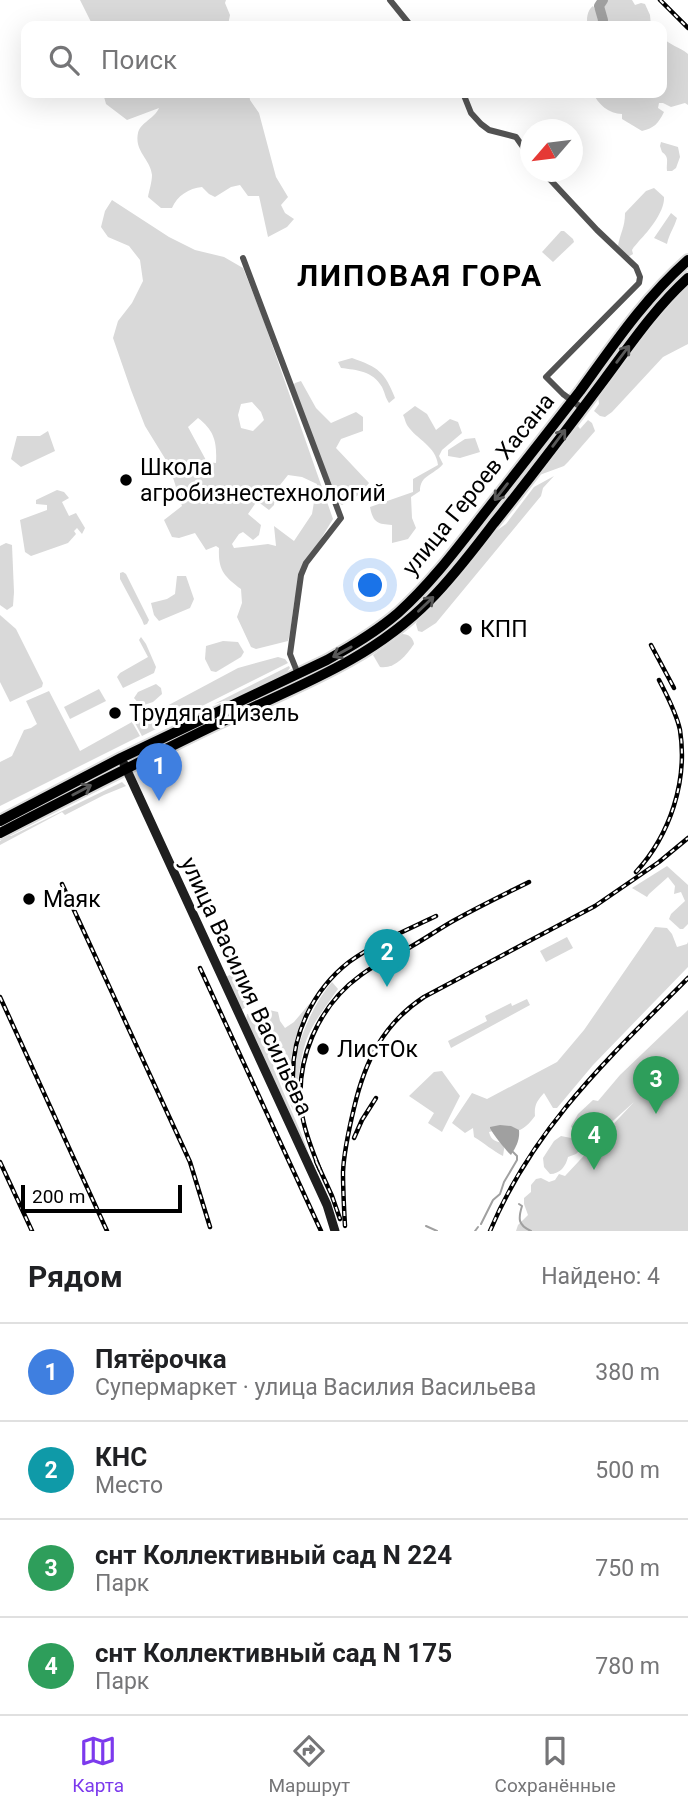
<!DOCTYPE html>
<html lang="ru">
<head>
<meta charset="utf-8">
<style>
	body { margin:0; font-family:Roboto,sans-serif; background:#f2f2f2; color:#202124 }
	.compass { position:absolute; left:520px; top:119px; width:63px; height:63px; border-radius:50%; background:#fff; box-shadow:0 7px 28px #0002; rotate:242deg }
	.scale { position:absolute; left:21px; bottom:18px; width:161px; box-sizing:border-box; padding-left:7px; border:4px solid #000; border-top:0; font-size:19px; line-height:24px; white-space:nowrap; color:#000; -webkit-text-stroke:5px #fff; paint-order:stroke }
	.you { position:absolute; left:371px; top:586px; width:24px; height:24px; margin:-18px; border:5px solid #fff; border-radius:50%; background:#1a73e8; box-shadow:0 0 0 10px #1a73e833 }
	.badge { display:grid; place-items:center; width:46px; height:46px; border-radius:50%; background:#7c3aed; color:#fff; font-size:23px; font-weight:700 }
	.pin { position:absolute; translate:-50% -58px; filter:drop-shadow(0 2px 4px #0008) }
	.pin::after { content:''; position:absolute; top:37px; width:24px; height:21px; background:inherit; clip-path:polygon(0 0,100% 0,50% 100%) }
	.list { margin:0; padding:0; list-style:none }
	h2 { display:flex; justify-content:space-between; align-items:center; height:91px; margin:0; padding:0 28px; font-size:30px }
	h2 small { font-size:23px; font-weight:400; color:#757577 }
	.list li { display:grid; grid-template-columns:46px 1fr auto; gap:21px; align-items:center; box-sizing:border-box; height:98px; padding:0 28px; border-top:2px solid #e0e0e0 }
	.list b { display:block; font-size:26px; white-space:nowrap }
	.list p { margin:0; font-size:23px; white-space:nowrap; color:#757577 }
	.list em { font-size:23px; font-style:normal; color:#757577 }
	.icon { flex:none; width:38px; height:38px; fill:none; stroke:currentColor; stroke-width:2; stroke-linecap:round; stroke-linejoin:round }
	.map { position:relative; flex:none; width:688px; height:1231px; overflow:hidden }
	.search { position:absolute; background:#fff; box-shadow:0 7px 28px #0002; left:21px; right:21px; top:21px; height:77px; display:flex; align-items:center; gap:18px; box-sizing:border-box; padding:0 24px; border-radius:14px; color:#757577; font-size:26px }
	.sheet { height:483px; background:#fff }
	nav { display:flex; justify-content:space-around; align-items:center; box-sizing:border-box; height:98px; border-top:2px solid #e0e0e0; background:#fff; font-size:19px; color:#757577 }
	nav a { display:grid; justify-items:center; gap:4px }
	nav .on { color:#7c3aed }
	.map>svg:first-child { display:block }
	.green { fill:#d9d9d9; fill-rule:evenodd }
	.water { fill:#a0a0a0 }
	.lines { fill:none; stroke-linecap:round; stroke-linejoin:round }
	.stream { stroke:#a0a0a0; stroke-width:2 }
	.river { stroke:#a0a0a0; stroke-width:10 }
	.primary-casing { stroke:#dbdbdb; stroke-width:14 }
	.minor { stroke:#525252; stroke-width:6 }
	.secondary { stroke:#1f1f1f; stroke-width:9 }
	.primary { stroke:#000; stroke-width:10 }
	.rail-casing { stroke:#000; stroke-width:4.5 }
	.rail { stroke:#fff; stroke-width:2; stroke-dasharray:5; stroke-linecap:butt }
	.oneway { stroke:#595959 }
	.poi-dot { fill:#000; stroke:#fff; stroke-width:2.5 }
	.labels { text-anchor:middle; stroke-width:6; stroke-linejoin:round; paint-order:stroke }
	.poi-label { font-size:23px; fill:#000; stroke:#fff; text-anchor:start }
	.street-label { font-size:23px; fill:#000; stroke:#fff }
	.district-label { font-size:30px; font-weight:bold; letter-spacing:2px; fill:#000; stroke:#fff }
</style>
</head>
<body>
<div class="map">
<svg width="688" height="1231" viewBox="0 0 688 1231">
	<rect width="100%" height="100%" fill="#fff"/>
	<g class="green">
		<path d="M80 0H226L225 3 230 15 228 25 232 26H93Z"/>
		<path d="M606 0H632L635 5 641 3 645 4 650 15 651 26H588C586 20 587 10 593 6L600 17C603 11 601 5 606 0Z"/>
		<path d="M662 37C669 45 680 47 688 54V105L685 103 671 107 663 103H659L658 108 664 112C658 124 654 128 642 131L622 119V114C609 114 598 104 593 93H662Z"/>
		<path d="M103 93H249L250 100 259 113 276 177 288 197 281 205 285 213 294 219 287 227 268 237 259 196H248L240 185 231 187 215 197 209 194 202 187C189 188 177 196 172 208H161L148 197C149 191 152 182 152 175 151 160 134 151 138 133 140 123 155 118 159 108L127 120 106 104Z"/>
		<path d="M661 142 678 147 680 157 676 168 672 171H667C666 163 670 157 662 152L660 146Z"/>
		<path d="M654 188 664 197C665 211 649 231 639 241 637 244 634 246 632 250L633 254 628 257 618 246C620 233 625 228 625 213L646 191Z"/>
		<path d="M112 200 169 237 195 250 224 257 243 268 262 316 333 519C318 543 302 570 295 598 292 612 292 627 288 641L256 649 251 647 237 617 242 603 241 589C224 576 218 570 219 548L216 546 206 550 195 533 179 538 172 537 164 520 182 506 169 465 145 426 131 390 113 338 118 321 132 303 143 281 140 260 129 246 108 237 101 227 105 211ZM252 402 261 412 264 420 253 431 241 428 238 415 241 404ZM198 418C215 431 217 443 216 463L207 462 188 427ZM288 475 302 477 317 484 312 514 294 541 274 526 276 546 268 544 234 548 232 544 239 534 243 532 253 540 259 535 261 525 248 514 257 501 269 510 274 505 276 490Z"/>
		<path d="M671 213 677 218C674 228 669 234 667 244L654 238Z"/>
		<path d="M561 231H564L573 239 574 242 553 262 542 252Z"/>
		<path d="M688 285V344L663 357 612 412 605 417 600 416 594 411 599 404 598 396 645 331Z"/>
		<path d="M352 358C378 367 385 372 395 398L389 403C385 397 385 393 382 387 373 371 357 370 341 368L338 362Z"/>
		<path d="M301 381 316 408 331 423 356 412 363 417V431L341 439 336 448 369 483 360 494 342 505 337 502 293 386 295 383Z"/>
		<path d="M415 406 427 414 436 430 450 419 458 422 462 433 442 450 439 456 443 464C434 475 420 475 420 491L411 497 412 518 416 528 408 539 392 543V525C378 524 373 523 370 507L413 492V479L438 465C436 446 417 440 407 425 405 422 405 418 403 415Z"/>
		<path d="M588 420 592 423 595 431 568 462 564 466 534 477 576 423 580 429Z"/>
		<path d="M48 431 55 451 21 467 11 459 17 436H40Z"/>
		<path d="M475 438 480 452 460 458 448 456V450L465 439Z"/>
		<path d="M554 476 543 488 541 496 436 623 422 632 418 631 416 624 418 619 455 579 489 536 506 524 534 487Z"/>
		<path d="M57 490 64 492 69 498 62 502 69 516 76 513 85 528 82 534 77 528 74 531 76 534 68 543 31 556 25 552 20 520 47 510V505L36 504V500Z"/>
		<path d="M6 543 12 545 14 592 13 606 7 610 0 605V546Z"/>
		<path d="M123 572 126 574 149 620 147 624 144 625 142 620 120 579V573Z"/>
		<path d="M177 576H186L194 599 190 608 159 621 154 615 151 603 167 599 175 594Z"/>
		<path d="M0 615 16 629 43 683 42 687 10 702 0 682Z"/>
		<path d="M402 634C409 634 413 638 414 644 406 656 395 669 380 667L373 655Z"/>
		<path d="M141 637 146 644 156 667 154 673 123 688 117 677 120 673 148 657 139 640Z"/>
		<path d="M223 641 238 642 244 652 241 657 216 672 211 671 205 659 206 646Z"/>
		<path d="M278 657 285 659 288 663 142 736 135 723 238 668Z"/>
		<path d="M289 666 290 668 286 673 237 697 214 704Z"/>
		<path d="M156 684 161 688 162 694 153 702 141 706 134 698 138 692Z"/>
		<path d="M99 689 106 701 70 719 64 707Z"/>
		<path d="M49 691 80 751 132 722 140 736 0 806V762L12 756 24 730 31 728 37 724 26 701Z"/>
		<path d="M122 782 126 786 104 795 65 815 62 812 0 845V841L7 836H11Z"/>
		<path d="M667 866 688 885V924L683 929H680L669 919 671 914 685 901 681 892 674 894 675 886 668 877 649 894 647 897 632 888Z"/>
		<path d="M655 927 667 928 672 934 677 947 687 944 688 942V967L593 1065 557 1108H553L544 1093C537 1101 534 1105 535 1116 516 1142 510 1125 489 1132 491 1141 497 1142 505 1143L503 1156C493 1151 484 1143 474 1137L473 1128 465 1133 452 1123 472 1093 487 1099 557 1062 584 1030Z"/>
		<path d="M567 937 573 948 546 962 540 951Z"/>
		<path d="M235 972 250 1003 242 1010 239 1008 226 977Z"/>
		<path d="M332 982 338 989C325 1008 310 1025 304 1048 300 1062 299 1078 296 1093 286 1062 311 1006 332 982Z"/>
		<path d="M527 999 530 1005 451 1048 448 1041 487 1021 485 1016 511 1003 512 1006Z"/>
		<path d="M310 1003C293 1036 283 1076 294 1112 278 1079 268 1046 269 1010L278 1012 280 1021 285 1028 294 1022Z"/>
		<path d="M688 1010V1231H516L518 1225 528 1215 524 1204V1198L531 1192V1185L536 1179 541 1178 549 1182 555 1180 559 1174 565 1176 634 1102 595 1137 583 1138 573 1132 571 1126 578 1114 593 1100 598 1101 620 1075Z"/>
		<path d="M247 1014H250L257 1016 260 1024 264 1025C271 1038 270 1054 274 1068 284 1097 299 1124 309 1154L284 1104 246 1021Z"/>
		<path d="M442 1071 460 1096 442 1132 428 1123 434 1113 409 1096 434 1072Z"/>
		<path d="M561 1136 571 1138 582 1148 576 1154 568 1157C566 1166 560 1174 550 1174L544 1167 543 1158 554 1141Z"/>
	</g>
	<path class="water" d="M500 1125 511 1126 519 1130C520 1140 516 1147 511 1155 508 1153 492 1133 490 1128V1127Z"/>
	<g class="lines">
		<g class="stream">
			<path d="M519 1204 522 1206C518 1219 518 1225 531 1231"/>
			<path d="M481 1224 493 1200 500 1194 504 1182 517 1160V1156L513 1152"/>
			<path d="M426 1226 437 1231"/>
			<path d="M475 1231 478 1227"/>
		</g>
		<path class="river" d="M602 26 603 20 599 6 603 0"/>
		<defs>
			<g id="primary">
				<path d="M0 821 121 758 327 660C352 646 376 632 398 613 436 579 466 536 498 496 525 461 553 426 580 391 614 344 645 298 688 260"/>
				<path d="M0 833C72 796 144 759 217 724 294 687 369 662 430 600 454 576 474 549 494 523 532 476 568 428 604 380 630 345 655 308 688 278"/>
			</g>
		</defs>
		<use href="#primary" class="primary-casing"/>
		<g class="minor">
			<path d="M390 0 411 26"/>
			<path d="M463 93 471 113 481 124 489 130 516 137 530 157"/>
			<path d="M543 172 597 230 636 267 640 277 639 283 546 377 563 394 582 408"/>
			<path d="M243 258 341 518 306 563 301 575 290 654 298 674"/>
		</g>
		<path class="secondary" d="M124 764 327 1205 335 1231"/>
		<use href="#primary" class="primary"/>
		<defs>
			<g id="rail">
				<path d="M660 0 688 28"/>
				<path d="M651 645 674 688"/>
				<path d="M636 872C670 835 688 781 680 730 676 712 667 696 659 680"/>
				<path d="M62 884 190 1162 210 1227"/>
				<path d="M200 968 321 1231"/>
				<path d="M0 997 107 1231"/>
				<path d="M293 1081C291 1035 313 990 349 962 375 943 407 930 436 916"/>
				<path d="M354 1138 362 1120 376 1098"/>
				<path d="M316 1161 332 1196 340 1219"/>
				<path d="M0 1162 32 1231"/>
				<path d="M320 1170C313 1152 305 1134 302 1114 294 1061 318 1006 361 975 377 963 396 956 412 946 426 938 439 929 453 921 478 907 503 895 529 882"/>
				<path d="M345 1226C344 1208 343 1189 343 1172 344 1150 349 1129 354 1108 365 1061 383 1024 424 997L595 906 659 862 688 838"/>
				<path d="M490 1231C534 1126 610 1057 688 978"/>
			</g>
		</defs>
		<use href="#rail" class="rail-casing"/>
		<use href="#rail" class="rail"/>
	</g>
	<defs><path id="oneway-shaft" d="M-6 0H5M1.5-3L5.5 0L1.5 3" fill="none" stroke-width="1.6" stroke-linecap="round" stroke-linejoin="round" transform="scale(1.75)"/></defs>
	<g class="oneway">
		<use href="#oneway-shaft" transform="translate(623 354) rotate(-53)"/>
		<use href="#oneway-shaft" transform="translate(559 438) rotate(-53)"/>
		<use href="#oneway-shaft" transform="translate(501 492) rotate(128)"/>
		<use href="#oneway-shaft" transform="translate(426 604) rotate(-44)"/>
		<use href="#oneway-shaft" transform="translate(342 652) rotate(151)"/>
		<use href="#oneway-shaft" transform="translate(82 790) rotate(-28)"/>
	</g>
	<g class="poi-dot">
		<circle cx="126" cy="480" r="7"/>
		<circle cx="466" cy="629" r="7"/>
		<circle cx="115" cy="713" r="7"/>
		<circle cx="29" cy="899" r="7"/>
		<circle cx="323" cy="1049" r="7"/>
	</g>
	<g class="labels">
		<g class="poi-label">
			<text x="140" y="475">Школа<tspan x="140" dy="26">агробизнестехнологий</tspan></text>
			<text x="480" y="637">КПП</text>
			<text x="129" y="721">Трудяга Дизель</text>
			<text x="43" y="907">Маяк</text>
			<text x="337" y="1057">ЛистОк</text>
		</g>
		<g class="street-label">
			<text transform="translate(478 484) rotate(-51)" y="8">улица Героев Хасана</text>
			<text transform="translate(247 986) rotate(65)" y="8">улица Василия Васильева</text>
		</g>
		<g class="district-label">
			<text x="420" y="286">ЛИПОВАЯ ГОРА</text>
		</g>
	</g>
</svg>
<svg class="compass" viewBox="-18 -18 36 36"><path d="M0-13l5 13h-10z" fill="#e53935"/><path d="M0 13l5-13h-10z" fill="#757577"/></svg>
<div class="scale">200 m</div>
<div class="you"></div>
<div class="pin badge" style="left:159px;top:801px;background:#3f7fe0">1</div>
<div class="pin badge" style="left:387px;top:987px;background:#0f9aa8">2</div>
<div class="pin badge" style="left:656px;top:1114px;background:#2e9e5b">3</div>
<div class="pin badge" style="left:594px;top:1170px;background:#2e9e5b">4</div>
<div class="search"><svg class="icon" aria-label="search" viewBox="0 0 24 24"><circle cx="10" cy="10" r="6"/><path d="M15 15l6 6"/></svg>Поиск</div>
</div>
<section class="sheet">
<h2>Рядом<small>Найдено: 4</small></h2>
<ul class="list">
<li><span class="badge" style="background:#3f7fe0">1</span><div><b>Пятёрочка</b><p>Супермаркет · улица Василия Васильева</p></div><em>380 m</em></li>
<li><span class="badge" style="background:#0f9aa8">2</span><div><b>КНС</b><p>Место</p></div><em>500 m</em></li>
<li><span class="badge" style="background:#2e9e5b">3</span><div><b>снт Коллективный сад N 224</b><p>Парк</p></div><em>750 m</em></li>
<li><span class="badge" style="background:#2e9e5b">4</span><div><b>снт Коллективный сад N 175</b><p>Парк</p></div><em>780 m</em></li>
</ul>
</section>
<nav>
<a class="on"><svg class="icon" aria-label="map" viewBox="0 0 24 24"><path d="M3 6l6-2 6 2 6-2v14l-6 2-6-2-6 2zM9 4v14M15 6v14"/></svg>Карта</a>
<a><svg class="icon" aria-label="directions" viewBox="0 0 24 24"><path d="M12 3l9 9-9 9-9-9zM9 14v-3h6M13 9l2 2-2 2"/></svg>Маршрут</a>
<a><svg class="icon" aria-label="saved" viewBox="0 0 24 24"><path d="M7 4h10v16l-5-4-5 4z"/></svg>Сохранённые</a>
</nav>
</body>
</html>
